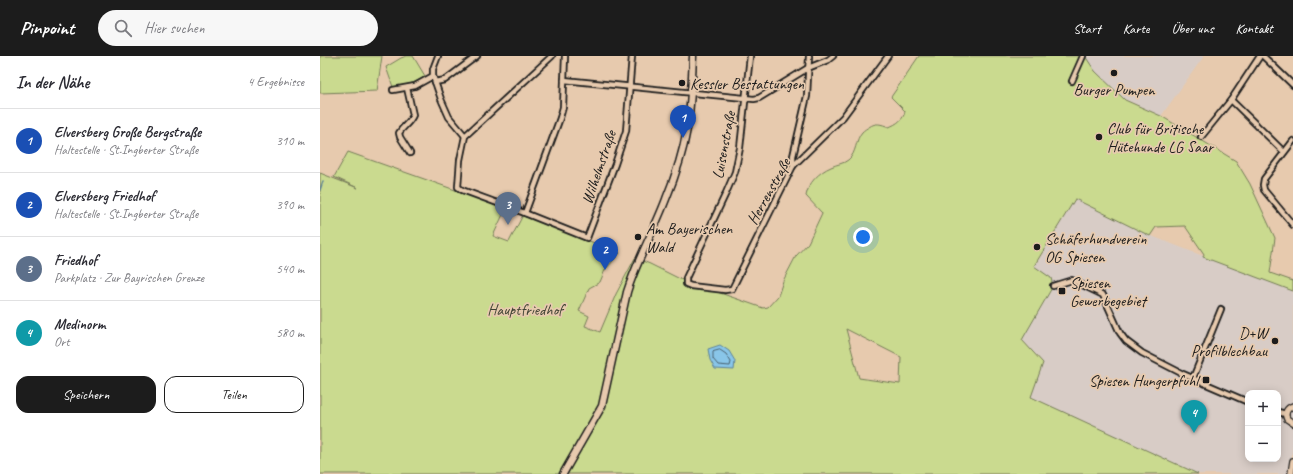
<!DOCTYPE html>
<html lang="de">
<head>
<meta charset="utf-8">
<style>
	body { margin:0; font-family:Caveat,sans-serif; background:#f7f7f7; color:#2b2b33 }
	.controls { position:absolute; right:12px; bottom:12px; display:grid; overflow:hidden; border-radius:8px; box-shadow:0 2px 10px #0003 }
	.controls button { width:36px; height:36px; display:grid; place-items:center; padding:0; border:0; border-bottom:1px solid #e1e1e2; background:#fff; color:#2b2b33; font:20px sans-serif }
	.you { position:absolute; left:543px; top:181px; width:14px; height:14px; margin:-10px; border:3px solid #fff; border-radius:50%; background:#1a73e8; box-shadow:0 0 0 6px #1a73e833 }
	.badge { display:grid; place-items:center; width:26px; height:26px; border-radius:50%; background:#1c1c1c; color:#fff; font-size:13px; font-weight:700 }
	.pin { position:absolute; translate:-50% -33px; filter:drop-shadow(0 1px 2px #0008) }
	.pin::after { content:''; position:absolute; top:21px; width:14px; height:12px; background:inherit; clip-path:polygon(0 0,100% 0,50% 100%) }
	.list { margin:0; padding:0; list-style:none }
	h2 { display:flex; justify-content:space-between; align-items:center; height:52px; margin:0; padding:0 16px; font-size:17px }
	h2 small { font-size:13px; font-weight:400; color:#7c7c81 }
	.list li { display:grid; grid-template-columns:26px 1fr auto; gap:12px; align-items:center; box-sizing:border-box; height:64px; padding:0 16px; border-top:1px solid #e1e1e2 }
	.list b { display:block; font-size:15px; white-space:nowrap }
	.list p { margin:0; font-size:13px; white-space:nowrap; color:#7c7c81 }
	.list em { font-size:13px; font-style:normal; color:#7c7c81 }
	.actions { display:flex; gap:8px; padding:12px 16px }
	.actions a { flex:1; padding:9px 0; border:1px solid #1c1c1c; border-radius:12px; text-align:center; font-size:14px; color:#1c1c1c }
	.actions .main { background:#1c1c1c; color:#fff }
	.icon { flex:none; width:22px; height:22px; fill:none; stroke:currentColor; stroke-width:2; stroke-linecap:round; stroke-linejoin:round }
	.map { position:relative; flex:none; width:973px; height:418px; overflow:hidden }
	header { display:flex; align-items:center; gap:24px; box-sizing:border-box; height:56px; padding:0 20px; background:#1c1c1c; color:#fff }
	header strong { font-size:19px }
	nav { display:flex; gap:22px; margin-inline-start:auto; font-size:14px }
	.search { width:280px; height:36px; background:#f7f7f7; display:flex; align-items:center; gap:10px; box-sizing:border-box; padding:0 14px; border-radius:22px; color:#7c7c81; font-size:15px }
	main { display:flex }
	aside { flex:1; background:#fff }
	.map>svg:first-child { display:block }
	.built { fill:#d8ccc6; fill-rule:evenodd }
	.green { fill:#cada8f; stroke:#737b56; fill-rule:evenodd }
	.water { fill:#89c6e9; stroke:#5d8297 }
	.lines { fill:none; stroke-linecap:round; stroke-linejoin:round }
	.shore { stroke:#48606e; stroke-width:1 }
	.stream { stroke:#5d8297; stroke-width:1.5 }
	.minor-casing { stroke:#1c1c1c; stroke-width:8 }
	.tertiary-casing { stroke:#1c1c1c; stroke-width:8 }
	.secondary-casing { stroke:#1c1c1c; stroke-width:9 }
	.minor { stroke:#e7caae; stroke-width:4.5 }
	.tertiary { stroke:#e7caae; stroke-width:5.5 }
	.secondary { stroke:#e7caae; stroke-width:6 }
	.poi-dot { fill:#1c1c1c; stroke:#e7caae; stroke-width:1.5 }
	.labels { text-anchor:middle; stroke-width:3.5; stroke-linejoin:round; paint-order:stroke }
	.poi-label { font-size:16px; fill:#1c1c1c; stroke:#e7caae; text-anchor:start }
	.street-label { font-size:16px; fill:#1c1c1c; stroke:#e7caae }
	.park-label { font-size:16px; fill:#3f4233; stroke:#e7caae }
</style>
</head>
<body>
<header>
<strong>Pinpoint</strong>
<div class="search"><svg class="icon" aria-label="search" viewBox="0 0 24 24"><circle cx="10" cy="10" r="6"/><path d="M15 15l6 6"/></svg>Hier suchen</div>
<nav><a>Start</a><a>Karte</a><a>Über uns</a><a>Kontakt</a></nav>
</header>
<main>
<aside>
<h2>In der Nähe<small>4 Ergebnisse</small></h2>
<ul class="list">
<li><span class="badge" style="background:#1a4fb4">1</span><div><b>Elversberg Große Bergstraße</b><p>Haltestelle · St.Ingberter Straße</p></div><em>310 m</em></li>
<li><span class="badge" style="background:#1a4fb4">2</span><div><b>Elversberg Friedhof</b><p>Haltestelle · St.Ingberter Straße</p></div><em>390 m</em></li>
<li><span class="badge" style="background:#5c6f8a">3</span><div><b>Friedhof</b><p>Parkplatz · Zur Bayrischen Grenze</p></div><em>540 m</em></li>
<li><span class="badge" style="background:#0f9aa8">4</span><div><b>Medinorm</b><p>Ort</p></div><em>580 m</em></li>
</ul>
<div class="actions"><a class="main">Speichern</a><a>Teilen</a></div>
</aside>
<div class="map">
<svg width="973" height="418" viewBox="0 0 973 418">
	<rect width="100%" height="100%" fill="#e7caae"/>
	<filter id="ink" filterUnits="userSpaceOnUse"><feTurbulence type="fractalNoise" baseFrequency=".025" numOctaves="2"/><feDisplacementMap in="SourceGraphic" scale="8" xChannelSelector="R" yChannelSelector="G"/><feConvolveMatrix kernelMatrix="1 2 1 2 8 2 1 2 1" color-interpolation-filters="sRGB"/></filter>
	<g filter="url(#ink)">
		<g class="built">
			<path d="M699 0H884L841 60 806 44 760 47Z"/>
			<path d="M755 143 829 179 973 235V388L970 418H878L711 341 723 307 702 284 733 230 714 211ZM928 337H958V403H928Z"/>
		</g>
		<g class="green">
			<path d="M0 0H62L57 35 0 37Z"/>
			<path d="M86 0H93L105 20C95 28 85 29 73 31L66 11 81 2Z"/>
			<path d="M599 0H765L775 15 805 44 841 60 916 105 930 128 955 182 950 217 973 225V235L883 201 884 198 865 170 836 171 830 180 755 143 714 210 731 222 733 230 702 284 723 307 711 341 878 418H0V117L38 132 14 121 28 96 186 152 173 180 189 186 203 159 300 197 285 214 280 226 269 232 259 255 269 260 265 270 280 276 296 238 315 202 330 208 360 223 443 252 448 251 458 240 463 225 476 200 488 187 502 157 486 140C488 127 499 116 511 111 517 108 523 108 528 104 537 97 535 84 542 76 544 74 547 72 549 71 556 66 561 68 569 71 577 68 584 63 585 55L571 41ZM526 273 581 301 580 328 539 322Z"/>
		</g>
		<path class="water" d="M400 289 409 295 415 305 414 314 395 313 390 304 388 293Z"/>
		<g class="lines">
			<path class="shore" d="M400 294 406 298 411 306 410 310 398 309 393 303V296Z"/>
			<path class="stream" d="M0 134 3 125"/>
			<defs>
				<g id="minor">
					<path d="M118 0 113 13V20L121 43 129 61 145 80"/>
					<path d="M232 0 145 80 140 104 138 131 142 134 202 156 267 182 295 108 306 75 312 0"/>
					<path d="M430 0 420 92 415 116 406 137 366 222V228L371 230 405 234 412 233 473 110 523 61 568 0"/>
					<path d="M943 0 973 29"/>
					<path d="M244 24 434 43 439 42 488 12 508 4 513 0"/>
					<path d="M752 25 763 0"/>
					<path d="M115 26 125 24 157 0"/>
					<path d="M87 32 93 59C90 67 83 70 79 77L80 81 90 97"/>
					<path d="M73 34 95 30 113 20"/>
					<path d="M911 44 964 96"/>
					<path d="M881 81 911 44 940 0"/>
					<path d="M973 85 944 123 943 129 944 134 973 169"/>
					<path d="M473 110V100L487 40 489 0"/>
					<path d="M205 157 240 62 243 51 245 0"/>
					<path d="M733 230 752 224 783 239 800 277 806 285 822 297 863 318 928 346"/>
					<path d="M873 322 901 253"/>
					<path d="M958 356 966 358"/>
				</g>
				<g id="tertiary">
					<path d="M973 350C967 352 964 357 967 363L973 367"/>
					<path d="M971 418 973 405"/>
				</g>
				<path id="secondary" d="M243 418 282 350 307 236C317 204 334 175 346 143 355 121 363 97 367 73 371 49 372 24 373 0"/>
			</defs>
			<use href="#minor" class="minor-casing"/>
			<use href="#tertiary" class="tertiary-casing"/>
			<use href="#secondary" class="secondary-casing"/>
			<use href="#minor" class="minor"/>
			<use href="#tertiary" class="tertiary"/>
			<use href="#secondary" class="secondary"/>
		</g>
	</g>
	<g class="poi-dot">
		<circle cx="794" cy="17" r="4"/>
		<circle cx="362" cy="27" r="4"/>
		<circle cx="779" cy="81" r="4"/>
		<circle cx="318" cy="181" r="4"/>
		<circle cx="717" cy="191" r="4"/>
		<rect x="738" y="231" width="8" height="8" rx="2"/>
		<circle cx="955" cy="285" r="4"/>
		<rect x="882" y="320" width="8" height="8" rx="2"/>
	</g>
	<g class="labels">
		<g class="poi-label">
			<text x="370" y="33">Kessler Bestattungen</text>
			<text x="794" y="39" text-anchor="middle">Burger Pumpen</text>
			<text x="787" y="78">Club für Britische<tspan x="787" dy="18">Hütehunde LG Saar</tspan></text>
			<text x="326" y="178">Am Bayerischen<tspan x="326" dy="18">Wald</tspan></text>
			<text x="725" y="188">Schäferhundverein<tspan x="725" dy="18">OG Spiesen</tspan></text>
			<text x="750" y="232">Spiesen<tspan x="750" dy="18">Gewerbegebiet</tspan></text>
			<text x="947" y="282" text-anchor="end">D+W<tspan x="947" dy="18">Profilblechbau</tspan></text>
			<text x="878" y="330" text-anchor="end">Spiesen Hungerpfuhl</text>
		</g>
		<g class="street-label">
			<text transform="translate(403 89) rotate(-79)" y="6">Luisenstraße</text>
			<text transform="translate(278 111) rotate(-71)" y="6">Wilhelmstraße</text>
			<text transform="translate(448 135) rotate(-61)" y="6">Herrenstraße</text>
		</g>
		<g class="park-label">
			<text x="205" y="259">Hauptfriedhof</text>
		</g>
	</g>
</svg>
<div class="controls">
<button>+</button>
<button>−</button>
</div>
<div class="you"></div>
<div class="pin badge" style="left:363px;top:82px;background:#1a4fb4">1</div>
<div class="pin badge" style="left:285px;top:214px;background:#1a4fb4">2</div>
<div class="pin badge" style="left:188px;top:169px;background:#5c6f8a">3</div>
<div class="pin badge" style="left:874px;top:377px;background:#0f9aa8">4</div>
</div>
</main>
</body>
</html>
